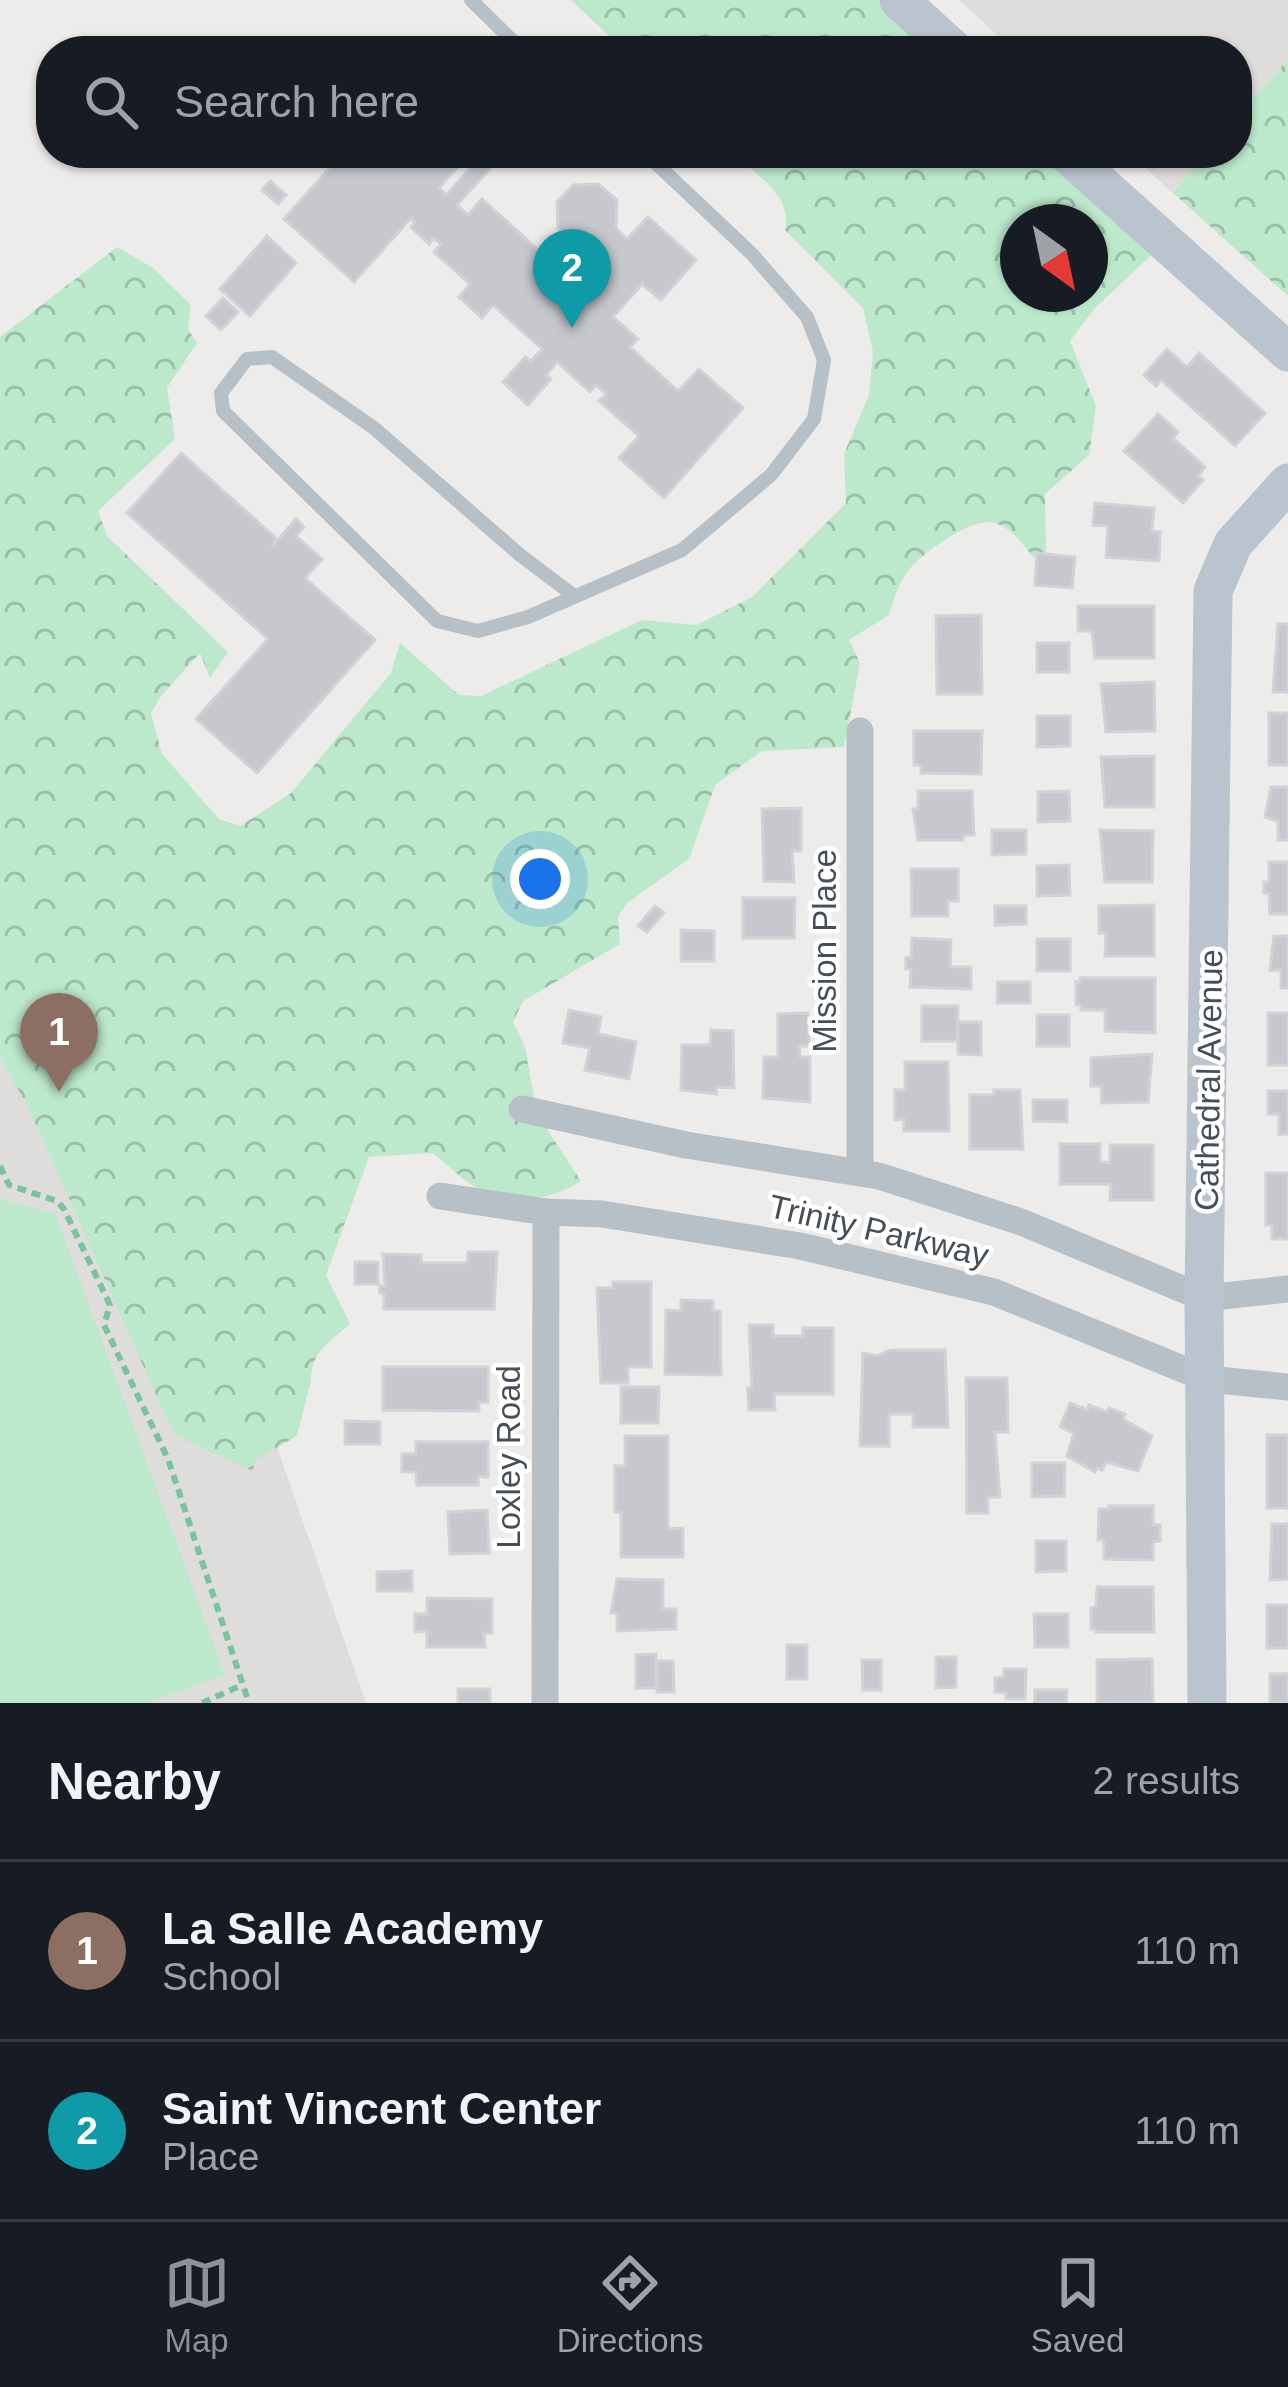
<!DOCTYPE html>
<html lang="en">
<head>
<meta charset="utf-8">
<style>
	body { margin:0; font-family:Arial,sans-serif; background:#242831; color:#f1f3f6 }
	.compass { position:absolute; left:1000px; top:204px; width:108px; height:108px; border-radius:50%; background:#171b24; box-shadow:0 3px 9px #0004; rotate:147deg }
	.you { position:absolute; left:540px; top:879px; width:42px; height:42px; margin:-30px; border:9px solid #fff; border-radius:50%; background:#1a73e8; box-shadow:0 0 0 18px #1a73e833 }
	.badge { display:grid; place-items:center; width:78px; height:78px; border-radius:50%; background:#8c9099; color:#fff; font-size:39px; font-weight:700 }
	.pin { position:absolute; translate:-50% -99px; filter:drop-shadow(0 3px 6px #0008) }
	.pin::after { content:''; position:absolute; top:63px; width:42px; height:36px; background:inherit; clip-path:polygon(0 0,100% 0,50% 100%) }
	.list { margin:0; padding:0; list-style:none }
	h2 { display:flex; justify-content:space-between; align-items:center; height:156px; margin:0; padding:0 48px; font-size:51px }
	h2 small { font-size:39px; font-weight:400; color:#9ea1a6 }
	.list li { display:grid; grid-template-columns:78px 1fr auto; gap:36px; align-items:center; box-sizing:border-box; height:180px; padding:0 48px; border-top:3px solid #363941 }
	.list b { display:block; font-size:45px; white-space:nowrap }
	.list p { margin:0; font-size:39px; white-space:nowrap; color:#9ea1a6 }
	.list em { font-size:39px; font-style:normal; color:#9ea1a6 }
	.icon { flex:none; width:66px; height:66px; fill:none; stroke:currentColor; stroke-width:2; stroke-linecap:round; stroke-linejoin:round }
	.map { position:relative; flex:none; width:1288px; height:1703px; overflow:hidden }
	.search { position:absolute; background:#171b24; box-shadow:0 3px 9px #0004; left:36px; right:36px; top:36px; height:132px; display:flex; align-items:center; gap:30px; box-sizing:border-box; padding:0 42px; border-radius:48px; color:#9ea1a6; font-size:45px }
	.sheet { height:516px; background:#171b24 }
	nav { display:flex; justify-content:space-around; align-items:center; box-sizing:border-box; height:168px; border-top:3px solid #363941; background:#171b24; font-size:33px; color:#9ea1a6 }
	nav a { display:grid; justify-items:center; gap:6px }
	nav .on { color:#8c9099 }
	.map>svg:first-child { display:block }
	.education { fill:#dfdcdc }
	.green { fill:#bce9cc }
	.forest { fill:url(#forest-crowns); fill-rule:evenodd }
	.building { fill:#c6c8ce; stroke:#d0d2d7; stroke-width:3 }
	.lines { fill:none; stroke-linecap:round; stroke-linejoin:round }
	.path { stroke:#78c49b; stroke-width:6; stroke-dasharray:9 6; stroke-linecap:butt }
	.lane { stroke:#b8c0c7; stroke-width:14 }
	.street { stroke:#b8c0c7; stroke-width:27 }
	.secondary { stroke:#bac4ce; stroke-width:39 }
	.labels { text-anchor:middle; stroke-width:9; stroke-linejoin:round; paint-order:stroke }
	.street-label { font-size:33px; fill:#464f57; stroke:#fff }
</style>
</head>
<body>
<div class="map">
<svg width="1288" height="1703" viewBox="0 0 1288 1703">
	<defs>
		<pattern id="forest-crowns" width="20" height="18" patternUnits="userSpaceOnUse" patternTransform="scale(3)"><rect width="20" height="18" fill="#bce9cc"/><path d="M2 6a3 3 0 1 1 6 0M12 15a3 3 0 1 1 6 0" fill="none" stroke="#9bbfa8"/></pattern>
	</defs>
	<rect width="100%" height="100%" fill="#eeebeb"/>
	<g class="education">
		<path d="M959 0H1288V59L1237 119V51H1015Z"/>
		<path d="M1129 153H1207L1173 193Z"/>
		<path d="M0 858 235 1326 366 1703H0Z"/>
	</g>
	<path class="green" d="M0 1199 55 1213 225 1675 147 1703H0Z"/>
	<g class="forest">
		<path d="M571 0H895L951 51H625Z"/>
		<path d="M1288 59V296L1173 193 1207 153H1237V119Z"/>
		<path d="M733 153H1063L1164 243 1095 308 1070 341 1096 406 1089 455 1045 494 1046 553 1033 557C1022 543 1009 524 989 522 968 520 919 555 908 571 898 585 894 599 889 615L849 640 860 663 844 747 762 751 715 785 689 859 627 903 618 917 620 944 523 1001 513 1022 525 1047 537 1114 581 1181C553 1200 511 1206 479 1189 463 1181 448 1165 433 1153L369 1157 326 1275 350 1324C331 1340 310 1353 311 1380L297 1436 255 1460 253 1471 174 1435 29 1109 0 1057V337L117 247 153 268 191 305 188 329 197 343 167 388 175 439 98 511 107 536 228 652 210 678 200 653 161 696 151 713 162 754 219 819 240 826 291 793 391 673 400 643 459 695 481 696 642 620 697 625 752 597 846 503 844 454 869 395 873 352 863 308 785 230C794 197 755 174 733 153ZM1018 222H1090V294H1018Z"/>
	</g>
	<g class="building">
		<path d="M343 153H470L439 188 446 195 484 153H504L457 205 468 215 482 199 543 254 562 232 558 229 557 202 573 185 598 184 617 200 616 228 627 239 648 217 696 260 661 300 642 284 613 317 638 339 630 347 678 391 699 369 743 408 664 498 619 458 639 436 599 401 606 394 596 385 590 392 557 362 546 375 551 379 528 405 503 382 525 357 531 361 542 349 493 305 482 318 459 297 470 284 434 252 441 244 434 238 429 244 411 227 415 222 411 218 354 282 284 219Z"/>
		<path d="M270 181 286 195 278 204 262 190Z"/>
		<path d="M267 236 296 263 250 316 220 289Z"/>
		<path d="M223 298 238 312 221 330 206 316Z"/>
		<path d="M1167 349 1187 367 1199 353 1265 413 1235 446 1161 380 1156 386 1144 375Z"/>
		<path d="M1158 414 1178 432 1173 438 1205 467 1198 476 1203 480 1183 503 1124 451Z"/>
		<path d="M181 453 277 539 272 547 296 519 304 527 296 536 322 559 305 578 375 640 257 773 196 719 268 639 127 513Z"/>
		<path d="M1095 503 1154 508 1152 531 1160 532 1159 561 1106 557 1108 526 1093 525Z"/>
		<path d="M1037 553 1075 557 1072 588 1035 585Z"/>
		<path d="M1078 606H1154V658H1095L1092 631H1078Z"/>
		<path d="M981 615 982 694H937L936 616Z"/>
		<path d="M1278 624H1288V692H1273Z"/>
		<rect x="1037" y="643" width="32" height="29"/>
		<path d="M1154 682 1155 731 1106 732 1101 684Z"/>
		<rect x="1269" y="713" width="19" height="52"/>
		<path d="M1037 716H1070V746L1037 747Z"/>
		<path d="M914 731H982L981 774 921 773V765H914Z"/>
		<path d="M1154 756V807H1105L1101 757Z"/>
		<path d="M1271 787H1288V840H1278V821L1265 817Z"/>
		<path d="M918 791H972L974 835H963V840H918L913 809H918Z"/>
		<path d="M1069 791 1070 821 1038 822V792Z"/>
		<path d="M801 808V851H792L794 882 764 881 762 809Z"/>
		<path d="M992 830H1026V854L992 855Z"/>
		<path d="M1100 830 1153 831 1152 882H1105Z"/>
		<path d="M1269 862H1288V914H1270L1269 894 1264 893V882H1269Z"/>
		<path d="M1069 865 1070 895 1037 896V866Z"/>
		<path d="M911 869H958V901H948V916H912Z"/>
		<path d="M743 898H795L794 938H743Z"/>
		<path d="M1154 905V956H1105L1106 933H1099V906Z"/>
		<path d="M655 906 664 913 647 932 638 926Z"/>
		<path d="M995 906H1026V924L995 925Z"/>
		<path d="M681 930 714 931V961H681Z"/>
		<path d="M1274 936H1288V988H1281V970H1270Z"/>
		<path d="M912 938 951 940 950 967H971V989L910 987 911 969H906V958H911Z"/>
		<rect x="1037" y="939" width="33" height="32"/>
		<path d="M1080 978H1155V1033L1105 1031V1010H1081V1005H1076V982L1080 983Z"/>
		<path d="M998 982H1030V1003H997Z"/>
		<path d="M922 1006H958L957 1041H922Z"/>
		<path d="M569 1010 601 1017 598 1034 636 1042 629 1079 585 1070 590 1048 563 1043Z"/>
		<path d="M808 1013 809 1046H799L800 1057H810V1102L763 1098 764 1057H778V1014Z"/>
		<rect x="1268" y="1013" width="20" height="52"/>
		<rect x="1037" y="1015" width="32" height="31"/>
		<path d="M958 1022H981V1055L958 1054Z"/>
		<path d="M711 1030 733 1031 734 1088 716 1087 717 1094 681 1090 682 1045H710Z"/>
		<path d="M1152 1054 1148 1102 1102 1103 1101 1086H1091V1058Z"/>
		<path d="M905 1062H948L949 1131H904V1119L895 1120V1090H905Z"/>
		<path d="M994 1090H1020L1023 1149H970V1095H994Z"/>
		<path d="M1268 1091H1288V1134H1279V1114H1268Z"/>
		<path d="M1033 1100H1067V1122L1033 1121Z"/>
		<path d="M1060 1144H1100V1162L1110 1163V1145H1153V1200H1110L1111 1184H1060Z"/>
		<path d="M1266 1173H1288V1239H1272V1225H1266Z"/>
		<path d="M468 1252H497L494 1309H384V1293H380V1286H385L383 1254 421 1255V1263H467Z"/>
		<rect x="355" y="1262" width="23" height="22"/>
		<path d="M613 1282H651V1367H628V1383H601L597 1288H613Z"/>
		<path d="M681 1300 713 1301V1311H720L721 1375 665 1374 666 1310 681 1311Z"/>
		<path d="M749 1325H773V1336H803V1328H833V1394H774L775 1410H749L748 1388H752Z"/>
		<path d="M891 1350H945L948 1427H913V1414H889V1446H860L863 1353 877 1356Z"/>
		<path d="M383 1367H488V1402H479V1411L383 1410Z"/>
		<path d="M966 1378H1007L1008 1432H995L1000 1497H988V1513H967Z"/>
		<path d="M621 1387H659L658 1423H621Z"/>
		<path d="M1070 1403 1087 1410 1089 1405 1107 1412 1109 1408 1125 1414 1123 1419 1152 1436 1138 1471 1106 1462 1102 1470 1097 1468 1095 1472 1067 1456 1074 1433 1060 1427Z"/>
		<path d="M345 1421 380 1422V1444H345Z"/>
		<rect x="1267" y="1435" width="21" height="73"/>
		<path d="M625 1436H668V1529L683 1528V1557H621V1512H615V1466H625Z"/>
		<path d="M416 1442H488V1477L478 1476V1485H417L416 1472H402V1454H416Z"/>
		<path d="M1032 1463H1065L1064 1496 1032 1497Z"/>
		<path d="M1109 1506H1153V1525H1160V1541L1153 1542V1560L1104 1559V1540H1098L1099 1509H1110Z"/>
		<path d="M487 1510 489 1553 450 1554 448 1512Z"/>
		<path d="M1272 1524H1288V1579L1270 1580Z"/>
		<path d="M1036 1541H1066V1571L1036 1572Z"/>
		<path d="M412 1571V1591H377V1572Z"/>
		<path d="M617 1579 663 1580V1609H676V1629L617 1631V1613H611Z"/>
		<path d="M1097 1587H1153L1154 1632H1096L1095 1629H1091V1608L1096 1607Z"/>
		<path d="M427 1598 492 1599V1633H484L485 1647H427V1631L415 1632V1614H427Z"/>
		<rect x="1267" y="1605" width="21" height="43"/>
		<path d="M1034 1614H1068V1647H1035Z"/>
		<rect x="787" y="1645" width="20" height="34"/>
		<path d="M656 1654V1688H636V1655Z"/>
		<path d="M936 1657H956V1687L936 1688Z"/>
		<path d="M1152 1659 1153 1702 1097 1703V1660Z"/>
		<path d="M862 1660H881V1690H863Z"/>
		<path d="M657 1661H673L674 1692H657Z"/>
		<path d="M1004 1669H1026L1025 1699H1006V1693L995 1692V1678L1004 1677Z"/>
		<rect x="1270" y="1674" width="18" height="29"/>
		<rect x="458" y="1689" width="32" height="14"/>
		<path d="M1035 1690H1067L1066 1703H1035Z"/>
	</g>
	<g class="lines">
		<g class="path">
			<path d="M0 1166 9 1185 57 1201 64 1209 110 1305 104 1325 168 1459 249 1703"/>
			<path d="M202 1703 242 1685"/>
		</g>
		<g class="lane">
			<path d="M471 0 523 51"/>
			<path d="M573 595 520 555 374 428 272 357 247 359 221 393 223 411 437 621 478 631 528 617 682 550 771 475 814 419 824 360 807 317 751 253 645 153"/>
		</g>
		<g class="street">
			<path d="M522 1109 686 1145 879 1176 1021 1222 1204 1298 1288 1289"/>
			<path d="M860 1172V731"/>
			<path d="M440 1196 546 1212 602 1214 800 1246 994 1292 1207 1379 1288 1387"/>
			<path d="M545 1703 546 1212"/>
		</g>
		<g class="secondary">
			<path d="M899 0 955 51"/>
			<path d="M1066 153 1288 352"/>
			<path d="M1207 1703 1204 1298 1213 591 1233 544 1288 483"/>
		</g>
	</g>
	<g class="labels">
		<g class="street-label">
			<text transform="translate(824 951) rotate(-90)" y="12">Mission Place</text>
			<text transform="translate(1208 1080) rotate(-89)" y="12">Cathedral Avenue</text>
			<text transform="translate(879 1230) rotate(13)" y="12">Trinity Parkway</text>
			<text transform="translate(508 1457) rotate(-90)" y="12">Loxley Road</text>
		</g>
	</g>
</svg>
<svg class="compass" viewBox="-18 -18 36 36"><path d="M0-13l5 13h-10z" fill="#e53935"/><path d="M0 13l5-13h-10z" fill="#9ea1a6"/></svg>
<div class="you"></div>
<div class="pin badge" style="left:59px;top:1092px;background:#8d6e63">1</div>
<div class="pin badge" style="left:572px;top:328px;background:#0f9aa8">2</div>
<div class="search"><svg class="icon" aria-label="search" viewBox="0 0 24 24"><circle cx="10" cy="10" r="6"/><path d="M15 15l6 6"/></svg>Search here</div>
</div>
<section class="sheet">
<h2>Nearby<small>2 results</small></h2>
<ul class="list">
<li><span class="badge" style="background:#8d6e63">1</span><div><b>La Salle Academy</b><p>School</p></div><em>110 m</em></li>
<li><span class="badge" style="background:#0f9aa8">2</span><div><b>Saint Vincent Center</b><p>Place</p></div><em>110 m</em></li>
</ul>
</section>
<nav>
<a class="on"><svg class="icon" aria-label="map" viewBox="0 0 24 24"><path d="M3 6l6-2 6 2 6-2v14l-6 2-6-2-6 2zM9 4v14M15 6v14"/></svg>Map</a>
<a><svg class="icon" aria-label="directions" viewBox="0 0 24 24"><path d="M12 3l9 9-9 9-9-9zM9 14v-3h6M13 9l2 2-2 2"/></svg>Directions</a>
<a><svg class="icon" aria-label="saved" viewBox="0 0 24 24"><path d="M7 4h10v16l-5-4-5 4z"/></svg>Saved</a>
</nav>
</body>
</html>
